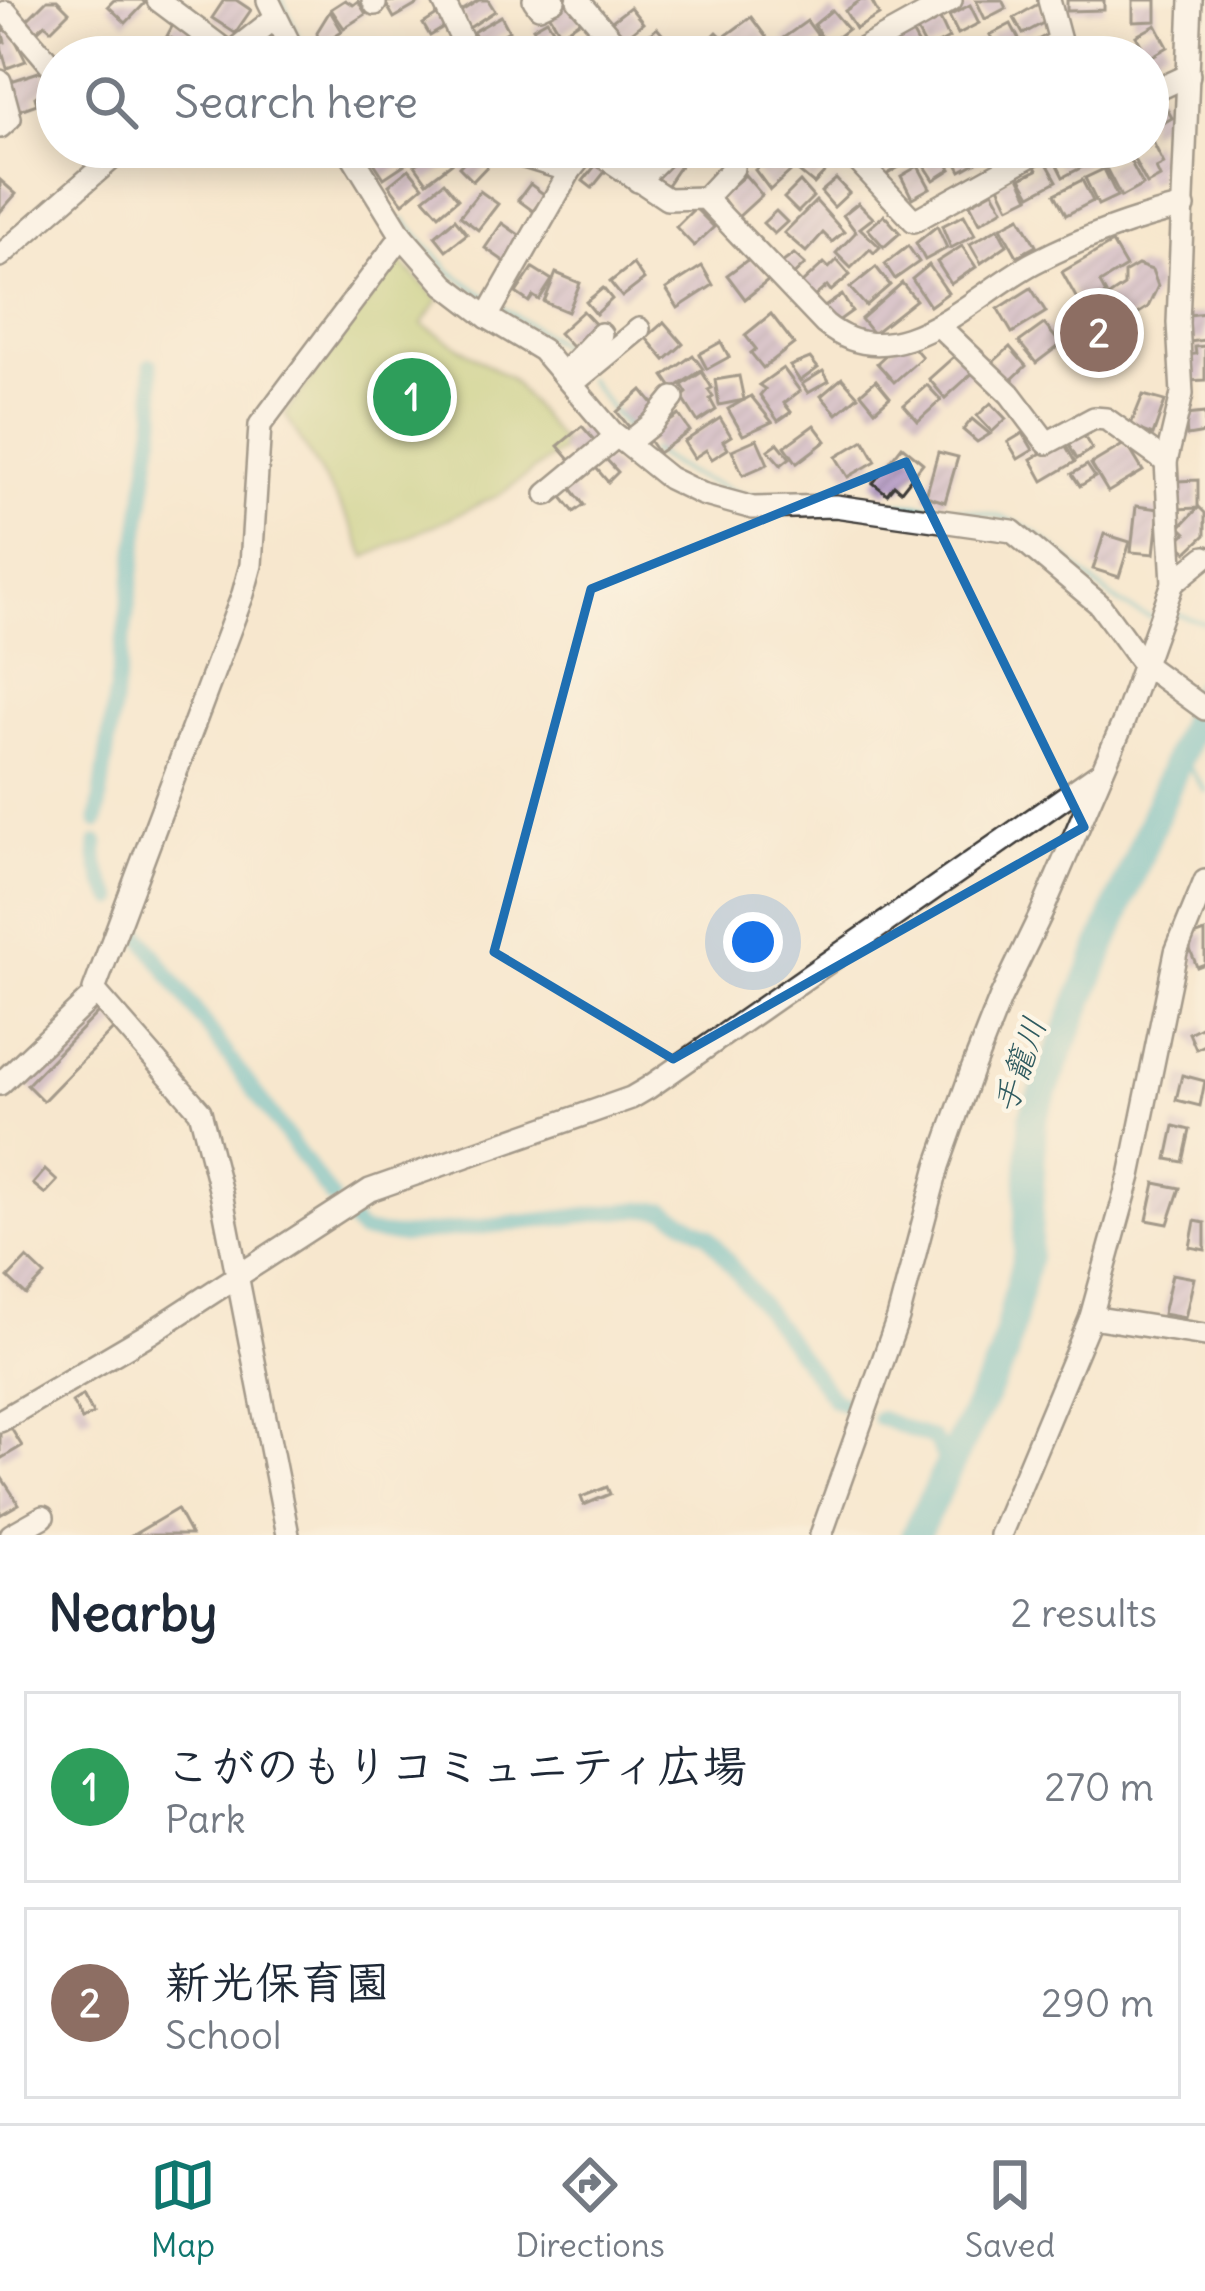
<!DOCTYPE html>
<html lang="en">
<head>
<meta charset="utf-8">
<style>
	body { margin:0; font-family:Delius,"Klee One",sans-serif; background:#f6f6f7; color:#1f2937 }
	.you { position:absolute; left:753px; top:942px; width:42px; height:42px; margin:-30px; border:9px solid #fff; border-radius:50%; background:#1a73e8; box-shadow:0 0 0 18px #1a73e833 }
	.badge { display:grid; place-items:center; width:78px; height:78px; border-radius:50%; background:#0f766e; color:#fff; font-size:39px; font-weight:700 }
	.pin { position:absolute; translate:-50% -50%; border:6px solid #fff; box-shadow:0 3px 12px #0006 }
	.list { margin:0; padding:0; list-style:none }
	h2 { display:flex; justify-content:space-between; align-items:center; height:156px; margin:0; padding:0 48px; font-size:51px }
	h2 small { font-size:39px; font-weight:400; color:#747a83 }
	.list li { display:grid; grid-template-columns:78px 1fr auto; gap:36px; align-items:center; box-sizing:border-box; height:192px; margin:0 24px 24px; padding:0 24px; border:3px solid #e0e1e3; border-radius:0px }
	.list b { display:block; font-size:45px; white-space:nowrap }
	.list p { margin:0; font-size:39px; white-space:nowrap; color:#747a83 }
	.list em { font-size:39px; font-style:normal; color:#747a83 }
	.icon { flex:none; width:66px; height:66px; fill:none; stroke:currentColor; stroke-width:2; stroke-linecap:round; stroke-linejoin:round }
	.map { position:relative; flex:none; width:1205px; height:1535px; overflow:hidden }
	.search { position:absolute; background:#fff; box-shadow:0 6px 30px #0003; left:36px; right:36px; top:36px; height:132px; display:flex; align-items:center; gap:30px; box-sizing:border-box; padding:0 42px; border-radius:66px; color:#747a83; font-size:45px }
	.sheet { height:588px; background:#fff }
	nav { display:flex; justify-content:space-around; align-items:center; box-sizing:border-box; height:168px; border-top:3px solid #e0e1e3; background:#fff; font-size:33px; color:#747a83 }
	nav a { display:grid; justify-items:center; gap:6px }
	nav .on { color:#0f766e }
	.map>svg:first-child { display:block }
	.park { fill:#b3c96e; stroke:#687245; stroke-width:3 }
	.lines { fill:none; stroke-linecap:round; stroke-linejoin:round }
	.stream { stroke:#48b6c3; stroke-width:4.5 }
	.canal { stroke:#48b6c3; stroke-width:16 }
	.river { stroke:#48b6c3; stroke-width:30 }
	.building { fill:url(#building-hatch) }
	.minor-casing { stroke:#3d3a37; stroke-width:26 }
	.minor { stroke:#fff; stroke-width:21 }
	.marked { fill:none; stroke:#1f6fb2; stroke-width:9; stroke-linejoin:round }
	.labels { text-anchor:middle; stroke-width:9; stroke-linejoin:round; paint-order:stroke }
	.water-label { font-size:33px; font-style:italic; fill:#2e5a5f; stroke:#fcf5e5 }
</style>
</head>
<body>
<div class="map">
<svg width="1205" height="1535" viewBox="0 0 1205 1535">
	<defs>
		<pattern id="building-hatch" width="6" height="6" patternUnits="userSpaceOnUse" patternTransform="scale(3)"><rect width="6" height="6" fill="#b69cc6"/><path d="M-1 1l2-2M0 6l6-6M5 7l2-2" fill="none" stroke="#937ea0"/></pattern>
	</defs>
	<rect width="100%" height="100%" fill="#fcf5e5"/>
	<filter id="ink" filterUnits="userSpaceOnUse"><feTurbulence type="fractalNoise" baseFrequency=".00833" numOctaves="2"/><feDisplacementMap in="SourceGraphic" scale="24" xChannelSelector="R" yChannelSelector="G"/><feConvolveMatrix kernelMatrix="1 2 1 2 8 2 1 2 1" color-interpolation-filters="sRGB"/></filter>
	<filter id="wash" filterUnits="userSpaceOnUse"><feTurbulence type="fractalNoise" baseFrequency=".004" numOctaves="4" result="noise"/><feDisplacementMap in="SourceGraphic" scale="48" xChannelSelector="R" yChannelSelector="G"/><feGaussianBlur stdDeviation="2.7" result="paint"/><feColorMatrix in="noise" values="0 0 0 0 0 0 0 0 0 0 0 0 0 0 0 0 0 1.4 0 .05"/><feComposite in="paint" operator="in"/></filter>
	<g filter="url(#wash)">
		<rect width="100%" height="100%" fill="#f7e7ce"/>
		<path class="park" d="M398 260 439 300 422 324 511 379 566 447 499 495 366 557 351 524 285 414Z"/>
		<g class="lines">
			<g class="stream">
				<path d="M282 0 308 57"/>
				<path d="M404 220 451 272 487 297"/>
				<path d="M501 307 554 341 569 357"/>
				<path d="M588 379 629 432"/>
				<path d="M651 451 687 473 744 495 797 497"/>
				<path d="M892 504C934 507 985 507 1023 526 1066 548 1103 605 1153 618"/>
				<path d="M1170 616 1180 615 1205 623"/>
				<path d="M1180 753 1205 791"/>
			</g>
			<g class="canal">
				<path d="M151 365 155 408"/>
				<path d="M97 821 156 413"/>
				<path d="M97 843C95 864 101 881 114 899"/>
				<path d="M133 925 332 1198"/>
				<path d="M349 1219 361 1232 401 1236 640 1209 666 1210 708 1235 834 1400 853 1407"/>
				<path d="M879 1418 934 1439 949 1467"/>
			</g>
			<path class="river" d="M915 1535 1003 1357 1027 1254 1033 1117 1205 692"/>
		</g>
		<g id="blocks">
			<g class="building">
				<path d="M47 0H57L69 12 51 30 45 24 33 35 23 24Z"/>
				<path d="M114 0H142L145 3 126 23 108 6Z"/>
				<path d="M224 0H236L251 10 235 33 212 18Z"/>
				<path d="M345 0 353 5 358 1 366 14 344 28 331 9Z"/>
				<path d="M416 0 418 4 394 18 385 2Z"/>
				<path d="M479 0H488L495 11 469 28 460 12Z"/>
				<path d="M569 0 582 20 561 34 548 12Z"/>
				<path d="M861 0H871L879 15 856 29 845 11Z"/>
				<path d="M976 0H1002L1006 8 985 19Z"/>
				<path d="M1067 0H1104V10L1067 11Z"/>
				<path d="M1133 0H1156V21L1133 22Z"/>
				<path d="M1038 4 1047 21 1023 34 1014 18Z"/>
				<path d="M970 5 979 23 958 34 949 16Z"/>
				<path d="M630 7 643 23 621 41 608 24Z"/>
				<path d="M832 10 848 29 827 45 814 25Z"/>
				<path d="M330 11 342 31 329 39 332 44 319 52 317 32Z"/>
				<path d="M437 15 445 27 430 36 423 24Z"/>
				<path d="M501 16 509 31 481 47 473 32Z"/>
				<path d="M751 17 769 41 748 57 694 55 717 32 732 47 724 37Z"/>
				<path d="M176 19 197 33 191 48 167 36Z"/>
				<path d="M940 19 949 38 927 50 917 31Z"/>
				<path d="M547 20 555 32 541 41 533 28Z"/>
				<path d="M807 21 822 41 796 57 783 38Z"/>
				<path d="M1011 24 1020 41 999 52 990 35Z"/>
				<path d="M1156 25 1168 47 1149 58 1136 36Z"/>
				<path d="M657 28 672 46 660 57H638L631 50Z"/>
				<path d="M10 29 26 61 7 68 0 43 5 42 2 31Z"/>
				<path d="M911 31 922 51 912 57H899L890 43Z"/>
				<path d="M595 34 604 48 592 57H579L573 49Z"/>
				<path d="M1118 38 1123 57H1086L1083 46Z"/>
				<path d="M513 40 523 55 497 57 494 52Z"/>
				<path d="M982 40 992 57H959L957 54Z"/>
				<path d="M167 41 187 52 184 57H158Z"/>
				<path d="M45 70 50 86 35 97 37 104 17 111 8 82Z"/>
				<path d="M1158 93 1172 118 1148 132V99Z"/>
				<path d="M1152 140 1164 164 1156 168 1160 177 1147 184 1130 152 1148 147Z"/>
				<path d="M382 147H403L411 160 384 178 369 155Z"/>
				<path d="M439 147 452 163 427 182 415 165Z"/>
				<path d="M478 147 493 160 473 181 459 167Z"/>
				<path d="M637 147H655L658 150 644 165 630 154Z"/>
				<path d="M678 147H711L693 162Z"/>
				<path d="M777 147H808L790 163Z"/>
				<path d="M888 147 902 165 878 180 866 161Z"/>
				<path d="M948 147H978L984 158 961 171Z"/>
				<path d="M1072 147H1077L1086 165 1063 177 1053 157Z"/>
				<path d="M776 152 792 170 770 190 755 170Z"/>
				<path d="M815 152 830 167 814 184 798 171Z"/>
				<path d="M940 152 951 169 934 180 923 163Z"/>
				<path d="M667 154 682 163 667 185 653 177Z"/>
				<path d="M1127 155 1143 185 1121 197 1105 166Z"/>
				<path d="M1044 158 1057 181 1031 195 1021 178 1037 170 1033 163Z"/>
				<path d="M599 161 608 168 592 188 583 181Z"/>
				<path d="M918 166 930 188 912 198 901 176Z"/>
				<path d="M409 169 423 186 403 203 389 185Z"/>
				<path d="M1104 169 1117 196 1098 205 1085 178Z"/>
				<path d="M1017 172 1029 197 1009 207 997 182Z"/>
				<path d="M745 175 762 195 737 218 721 196Z"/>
				<path d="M836 179 849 193 834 207 821 192Z"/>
				<path d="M0 180 16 194 0 212Z"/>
				<path d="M1082 180 1093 201 1066 215 1055 194Z"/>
				<path d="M444 182 458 199 439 215 424 198Z"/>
				<path d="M800 182 813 197 798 212 784 198Z"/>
				<path d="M530 184 545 195 533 211 518 200Z"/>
				<path d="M480 191 498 204 478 230 460 216Z"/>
				<path d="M993 191 1003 209 980 223 970 204Z"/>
				<path d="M816 201 844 232 832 242 823 233 806 252 784 233Z"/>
				<path d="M858 203 873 218 860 228 880 247 874 253 870 249 851 268 836 253 856 232 843 215Z"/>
				<path d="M695 208 714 227 694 246 676 227Z"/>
				<path d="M776 211 787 222 774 234 763 223Z"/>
				<path d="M884 215 900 233 884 247 868 229Z"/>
				<path d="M964 215 975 235 951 248 942 226Z"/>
				<path d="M1020 217 1036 246 1017 256 1001 227Z"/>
				<path d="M455 219 467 234 446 250 435 236Z"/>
				<path d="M502 223 522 237 505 262 485 248Z"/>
				<path d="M937 226 947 248 925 260 916 243Z"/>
				<path d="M998 228 1007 245 981 263 970 244Z"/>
				<path d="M1112 243 1126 267 1100 283 1106 294 1082 308 1062 272Z"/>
				<path d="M908 246 919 262 895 279 885 264Z"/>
				<path d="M962 246 976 267 951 284 937 262Z"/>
				<path d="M794 254 805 264 786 282 775 268Z"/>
				<path d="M750 258 769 280 745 299 727 275Z"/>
				<path d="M837 260 850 275 831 291 827 286 813 298 801 284 824 263 829 268Z"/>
				<path d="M633 264 644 280 622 297 610 282Z"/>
				<path d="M929 265 948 293 930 306 912 279Z"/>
				<path d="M1138 265 1152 270 1158 286 1148 307 1079 352 1062 327 1124 286V273Z"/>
				<path d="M702 266 713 285 678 308 666 289Z"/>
				<path d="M876 267 890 285 866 306 850 288Z"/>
				<path d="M533 268 552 280 539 300 533 296 529 302 516 293Z"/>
				<path d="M556 273 580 283 568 312 544 302Z"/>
				<path d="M902 283 916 300 873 334 861 319Z"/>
				<path d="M603 288 612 299 596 314 586 302Z"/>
				<path d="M1031 288 1046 312 1012 333 998 309Z"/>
				<path d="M842 295 852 311 834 324 823 308Z"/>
				<path d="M583 311 596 325 572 347 559 333Z"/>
				<path d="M1205 313V340L1189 342 1181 316Z"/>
				<path d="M771 314 794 344 763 368 751 353 756 349 745 335Z"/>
				<path d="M664 322 683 344 665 360 646 338Z"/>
				<path d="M1044 324 1061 344 1036 363 1019 342Z"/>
				<path d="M905 337 922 357 894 382 877 363Z"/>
				<path d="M721 342 729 357 707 369 699 354Z"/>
				<path d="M1205 346V380L1187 381 1185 355 1196 354 1195 347Z"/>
				<path d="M1010 347 1026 366 1007 384 991 364Z"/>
				<path d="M958 353 975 371 945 398 929 379Z"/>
				<path d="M693 355 703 369 673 389 664 376Z"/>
				<path d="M810 358 818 368 800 381 790 366Z"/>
				<path d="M783 368 800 391 784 403 791 412 778 421 760 395 765 389 759 385Z"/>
				<path d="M823 371 829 381 808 393 802 384Z"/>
				<path d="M702 372 712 388 708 390 713 397 710 399 716 410 698 422 682 397 687 393 682 385Z"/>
				<path d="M739 376 744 400 719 405 715 380Z"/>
				<path d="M842 378 858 396 837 414 821 396Z"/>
				<path d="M876 380 890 397 875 410 861 393Z"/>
				<path d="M927 385 941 400 918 421 904 405Z"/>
				<path d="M642 390 655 406 630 428 617 412Z"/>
				<path d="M1143 395 1165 401 1153 435 1130 427Z"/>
				<path d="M751 396 772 422 743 435 728 409Z"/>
				<path d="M991 403 1006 419 992 432 977 416Z"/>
				<path d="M1205 413V433L1187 436 1185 415Z"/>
				<path d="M679 415 690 431 658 453 647 437Z"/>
				<path d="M720 418 731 436 723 441 728 449 712 459 706 450 694 458 684 442Z"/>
				<path d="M972 419 990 434 977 442 963 430Z"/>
				<path d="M814 425 826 441 797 463 785 446Z"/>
				<path d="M582 426 595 441 571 461 558 446Z"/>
				<path d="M1023 433 1033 450 1018 459 1008 442Z"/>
				<path d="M1082 433 1092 449 1077 459 1067 442Z"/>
				<path d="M757 439 768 464 743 475 732 450Z"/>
				<path d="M864 440 876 461 848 477 836 457Z"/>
				<path d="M1063 441 1075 462 1043 481 1031 459Z"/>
				<path d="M778 443 790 458 781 465 768 450Z"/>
				<path d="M1126 443 1143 471 1108 492 1091 464Z"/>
				<path d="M902 446 923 463 901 491 894 485 887 494 873 483Z"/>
				<path d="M938 452 958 457 945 502 926 496Z"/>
				<path d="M606 459 618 472 608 482 596 468Z"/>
				<path d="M1087 465 1095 477 1080 486 1072 474Z"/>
				<path d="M1198 480V508L1176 509 1177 481Z"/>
				<path d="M571 488 584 505 574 512 561 496Z"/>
				<path d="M1136 506 1159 509 1154 554 1131 552Z"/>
				<path d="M1199 507 1205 513V535L1187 552 1176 542 1186 533 1180 527Z"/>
				<path d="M1104 534 1130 542 1119 577 1093 569Z"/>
				<path d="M1205 932V964L1197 967 1186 939Z"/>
				<path d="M102 1008 118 1024 43 1101 27 1085Z"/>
				<path d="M1205 1025V1045L1196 1049 1189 1033Z"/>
				<path d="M1182 1075 1205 1081 1200 1106 1176 1100Z"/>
				<path d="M1174 1126 1190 1130 1183 1162 1167 1159Z"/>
				<path d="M45 1170 57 1181 45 1194 33 1184Z"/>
				<path d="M1155 1183 1180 1188 1168 1224 1147 1220Z"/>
				<path d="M1195 1221 1205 1223V1250L1190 1247Z"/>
				<path d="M27 1258 45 1275 26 1295 8 1278Z"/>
				<path d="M1172 1274 1194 1278 1185 1318 1163 1314Z"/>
				<path d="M83 1395 93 1414 82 1420 72 1402Z"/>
				<path d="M9 1425 22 1446 0 1459V1430Z"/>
				<path d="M0 1475 19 1504 0 1515Z"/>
				<path d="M607 1487 610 1494 584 1505 581 1497Z"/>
				<path d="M177 1509 191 1535H133Z"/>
			</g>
		</g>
	</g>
	<g filter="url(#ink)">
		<use href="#blocks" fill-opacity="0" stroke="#3d3a37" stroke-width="3"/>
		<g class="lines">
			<defs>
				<g id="minor">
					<path d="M158 0 230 54"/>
					<path d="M268 0 296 57"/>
					<path d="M373 0 375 4"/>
					<path d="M443 0 470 57"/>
					<path d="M534 0 539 7 554 0"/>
					<path d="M578 0 627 57"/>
					<path d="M1049 0 1060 41 1069 57"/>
					<path d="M6 12 57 72"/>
					<path d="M226 57 275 18"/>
					<path d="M682 57 689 52"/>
					<path d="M848 57 951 0"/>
					<path d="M1031 57 1060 41"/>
					<path d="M0 81 10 118 0 127"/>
					<path d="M1148 94 1189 75"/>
					<path d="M347 147 402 236 445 285 487 317 542 350 612 432 669 478 702 494 753 508 835 506 1012 531 1099 604 1142 663 1205 709"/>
					<path d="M509 147 521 156 570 171"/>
					<path d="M589 147 667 199 705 198 825 324C898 384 976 291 1037 261 1084 237 1133 219 1184 207"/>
					<path d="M845 147 914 221 1046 147"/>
					<path d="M638 181 672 147"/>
					<path d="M705 198 733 168"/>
					<path d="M0 256 125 147"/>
					<path d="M487 317 570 171 589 147"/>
					<path d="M939 326 1010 394 1047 443 1094 418 1106 419 1166 462"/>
					<path d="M563 374 601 334"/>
					<path d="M572 384 639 329"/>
					<path d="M628 443 652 424 673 398"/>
					<path d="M547 494 617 436"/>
					<path d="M1173 583 1205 557"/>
					<path d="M0 1084 95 994"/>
					<path d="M1091 1317 1205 1335"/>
					<path d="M0 1421 150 1333 370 1190 631 1098 648 1088 1098 774"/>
					<path d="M11 1535 43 1517"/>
					<path d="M288 1535 221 1193 200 1111 94 990 243 594 251 565 260 425 402 236"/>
					<path d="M821 1535 898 1318 938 1166 972 1070 1000 999 1041 914 1123 723 1173 583 1166 462 1182 394 1178 323 1191 0"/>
					<path d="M1000 1535 1091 1317 1130 1176 1176 952 1205 881"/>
				</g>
			</defs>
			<use href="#minor" class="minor-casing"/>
			<use href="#minor" class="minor"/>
		</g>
	</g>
	<path d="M0 0H1205V1535H0ZM906 462 1084 827 673 1059 494 952 591 589Z" fill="#f7e7ce" fill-opacity=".55" fill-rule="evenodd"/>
	<path class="marked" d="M906 462 1084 827 673 1059 494 952 591 589Z"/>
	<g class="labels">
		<g class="water-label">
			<text transform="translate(1019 1065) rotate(-71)" y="12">手籠川</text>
		</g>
	</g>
</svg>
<div class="you"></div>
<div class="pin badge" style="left:412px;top:397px;background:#2e9e5b">1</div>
<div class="pin badge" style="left:1099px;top:333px;background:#8d6e63">2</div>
<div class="search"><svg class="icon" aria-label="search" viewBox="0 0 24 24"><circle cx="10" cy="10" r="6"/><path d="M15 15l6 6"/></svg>Search here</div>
</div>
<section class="sheet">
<h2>Nearby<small>2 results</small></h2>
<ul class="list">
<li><span class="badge" style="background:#2e9e5b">1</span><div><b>こがのもりコミュニティ広場</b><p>Park</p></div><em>270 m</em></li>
<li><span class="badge" style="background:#8d6e63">2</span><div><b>新光保育園</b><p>School</p></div><em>290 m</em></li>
</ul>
</section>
<nav>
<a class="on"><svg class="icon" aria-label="map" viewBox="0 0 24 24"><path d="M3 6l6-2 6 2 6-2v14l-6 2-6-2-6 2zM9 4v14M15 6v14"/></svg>Map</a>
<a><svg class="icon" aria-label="directions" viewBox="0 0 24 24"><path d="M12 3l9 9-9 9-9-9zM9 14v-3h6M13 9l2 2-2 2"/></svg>Directions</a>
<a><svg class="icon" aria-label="saved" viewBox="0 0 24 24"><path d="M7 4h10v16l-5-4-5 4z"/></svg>Saved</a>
</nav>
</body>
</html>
